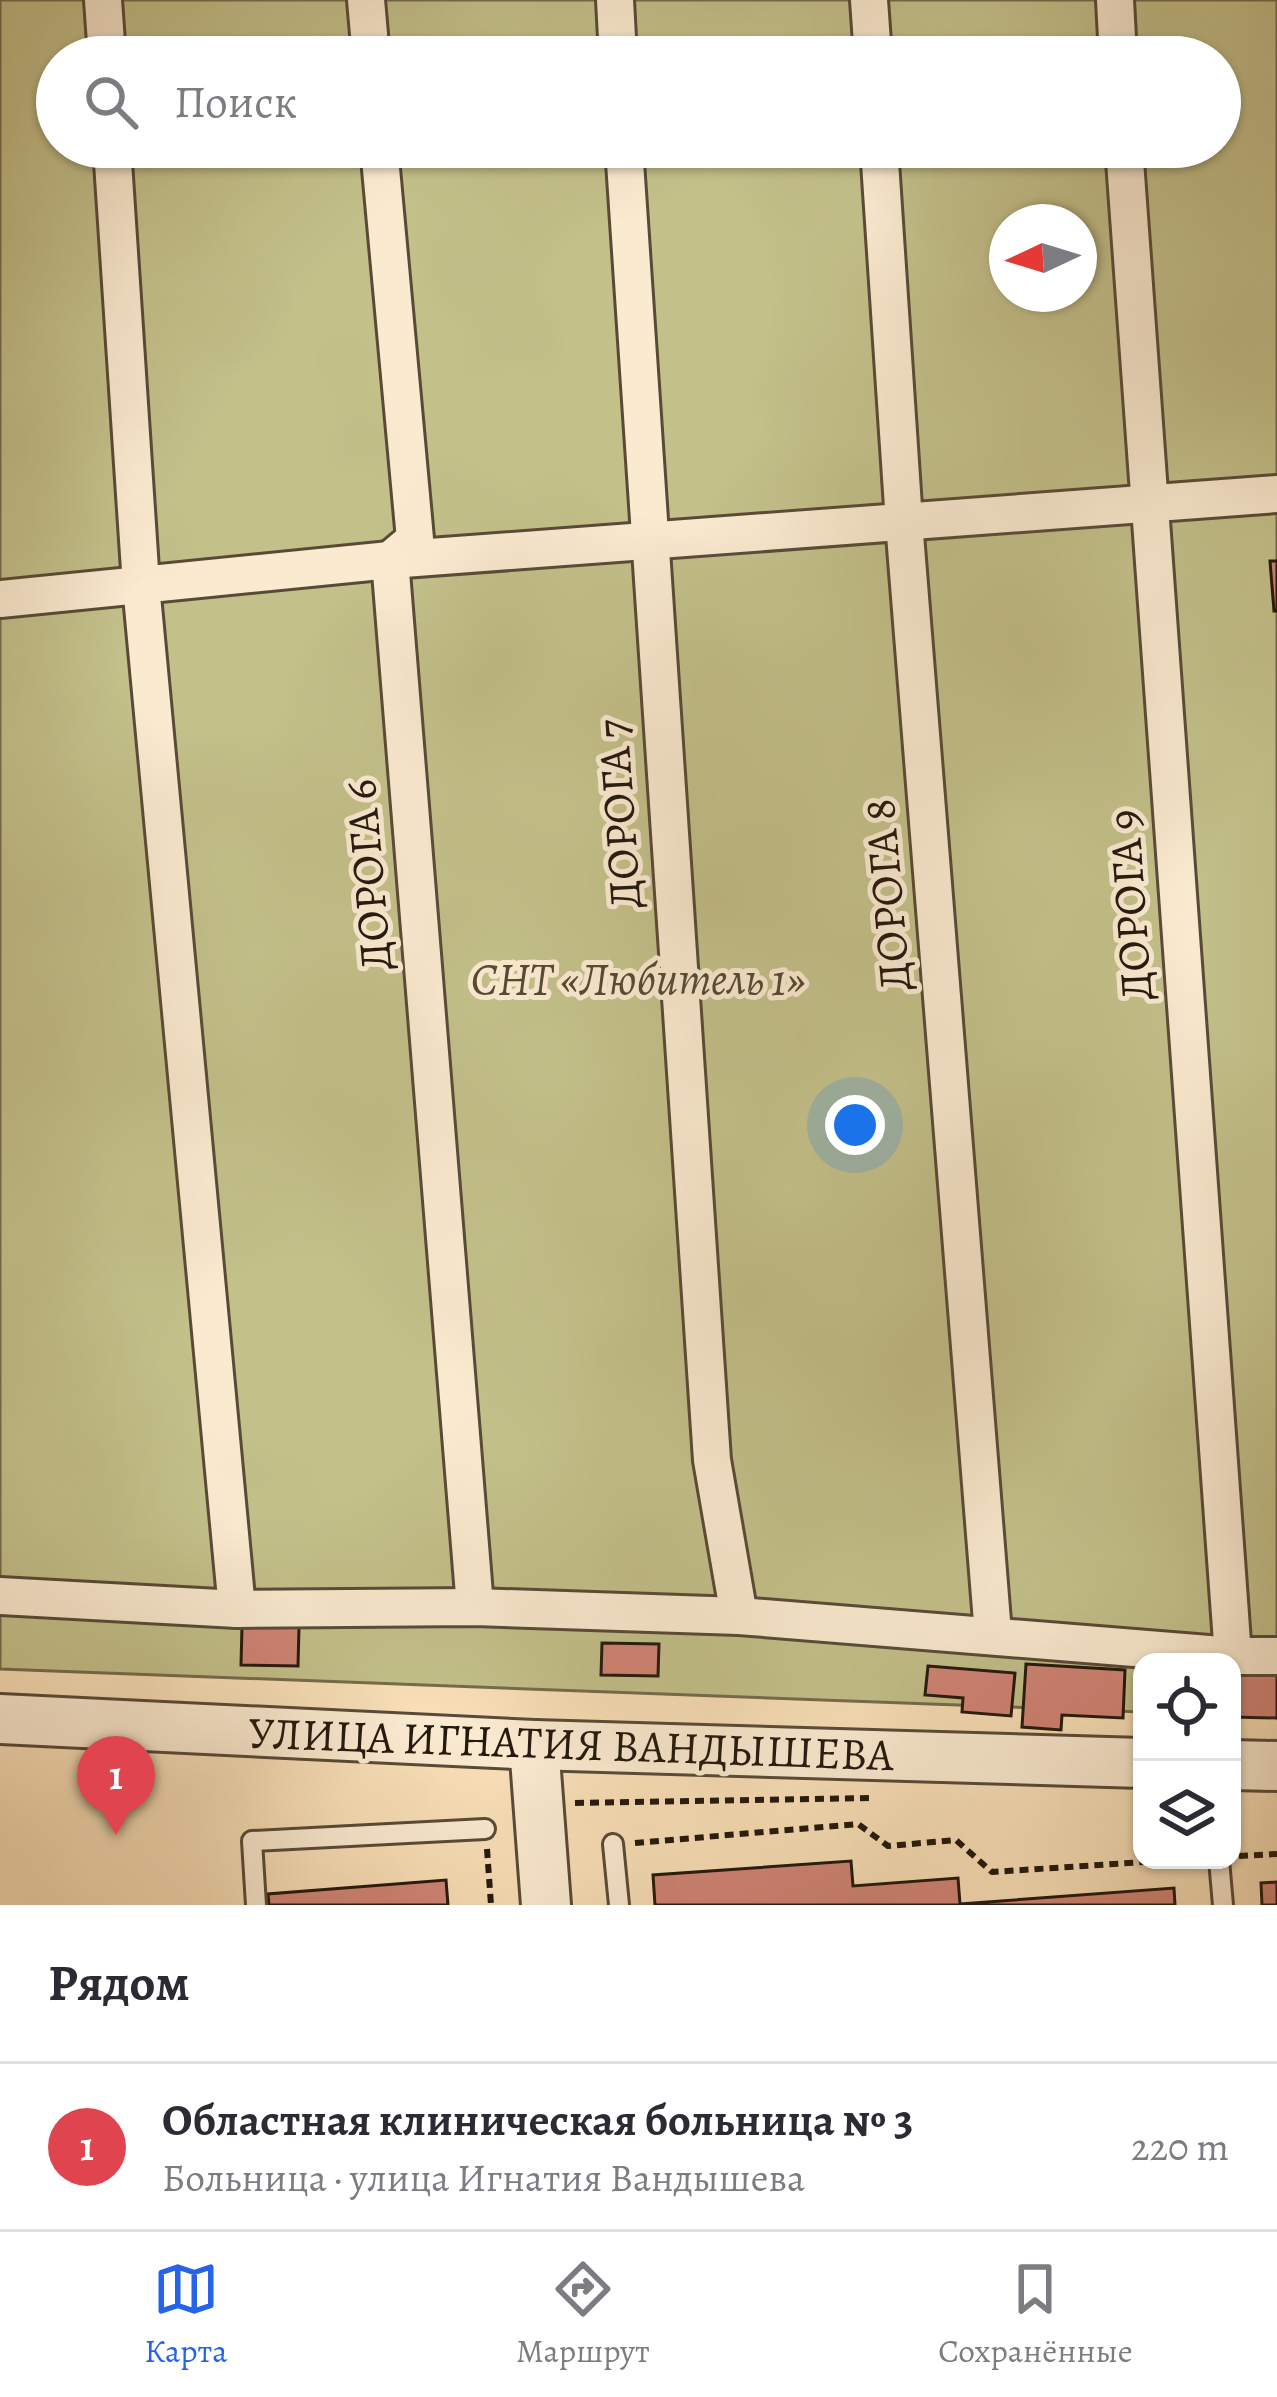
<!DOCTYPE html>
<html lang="ru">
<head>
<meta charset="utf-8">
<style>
	body { margin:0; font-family:Alegreya,serif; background:#f2f2f3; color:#2b2b33 }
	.controls { position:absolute; right:36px; bottom:36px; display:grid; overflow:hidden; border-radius:24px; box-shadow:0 3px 9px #0004 }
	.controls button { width:108px; height:108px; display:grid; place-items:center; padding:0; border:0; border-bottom:3px solid #e1e1e2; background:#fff; color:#2b2b33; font:60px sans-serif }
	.compass { position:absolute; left:989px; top:204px; width:108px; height:108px; border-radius:50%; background:#fff; box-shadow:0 3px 9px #0004; rotate:266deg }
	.you { position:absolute; left:855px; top:1125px; width:42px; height:42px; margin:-30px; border:9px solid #fff; border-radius:50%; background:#1a73e8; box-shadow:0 0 0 18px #1a73e833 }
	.badge { display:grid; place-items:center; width:78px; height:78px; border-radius:50%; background:#2563eb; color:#fff; font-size:39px; font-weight:700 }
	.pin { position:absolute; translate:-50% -99px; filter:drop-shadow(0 3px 6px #0008) }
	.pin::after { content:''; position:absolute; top:63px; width:42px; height:36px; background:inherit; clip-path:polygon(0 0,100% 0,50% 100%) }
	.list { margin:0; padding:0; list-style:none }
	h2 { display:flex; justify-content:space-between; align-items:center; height:156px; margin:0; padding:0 48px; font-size:51px }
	h2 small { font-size:39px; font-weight:400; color:#7c7c81 }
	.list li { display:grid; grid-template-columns:78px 1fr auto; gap:36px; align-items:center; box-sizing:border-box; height:168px; padding:0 48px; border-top:3px solid #e1e1e2 }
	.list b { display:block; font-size:45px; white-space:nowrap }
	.list p { margin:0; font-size:39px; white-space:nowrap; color:#7c7c81 }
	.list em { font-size:39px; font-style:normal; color:#7c7c81 }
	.icon { flex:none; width:66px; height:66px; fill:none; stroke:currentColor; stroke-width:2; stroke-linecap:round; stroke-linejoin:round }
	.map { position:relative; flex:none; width:1277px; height:1905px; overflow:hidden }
	.search { position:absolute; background:#fff; box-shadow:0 3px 9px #0004; left:36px; right:36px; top:36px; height:132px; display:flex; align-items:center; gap:30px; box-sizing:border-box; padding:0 42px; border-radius:66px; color:#7c7c81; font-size:45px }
	.sheet { height:324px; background:#fff }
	nav { display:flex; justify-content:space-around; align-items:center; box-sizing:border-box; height:168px; border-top:3px solid #e1e1e2; background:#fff; font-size:33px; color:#7c7c81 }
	nav a { display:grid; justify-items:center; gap:6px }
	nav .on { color:#2563eb }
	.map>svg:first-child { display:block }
	.green { fill:#c3c08a; stroke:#746c4c; stroke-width:3; fill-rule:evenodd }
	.building { fill:#cf8475; stroke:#24190e; stroke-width:3 }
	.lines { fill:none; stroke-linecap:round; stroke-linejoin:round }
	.service-casing { stroke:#594a38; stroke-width:24 }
	.minor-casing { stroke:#594a38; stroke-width:42 }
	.tertiary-casing { stroke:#594a38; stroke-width:54 }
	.path { stroke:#24190e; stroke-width:6; stroke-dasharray:9 6; stroke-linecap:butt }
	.service { stroke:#faead0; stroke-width:18 }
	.minor { stroke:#faead0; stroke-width:36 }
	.tertiary { stroke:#faead0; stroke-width:48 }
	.labels { text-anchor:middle; stroke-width:10; stroke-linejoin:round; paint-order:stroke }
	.street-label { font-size:45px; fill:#24190e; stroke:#faead0 }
	.park-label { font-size:45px; font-style:italic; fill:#544b33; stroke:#faead0 }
</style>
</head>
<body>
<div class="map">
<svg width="1277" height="1905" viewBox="0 0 1277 1905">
	<rect width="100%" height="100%" fill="#f8dfb7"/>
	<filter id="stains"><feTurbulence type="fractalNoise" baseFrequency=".00167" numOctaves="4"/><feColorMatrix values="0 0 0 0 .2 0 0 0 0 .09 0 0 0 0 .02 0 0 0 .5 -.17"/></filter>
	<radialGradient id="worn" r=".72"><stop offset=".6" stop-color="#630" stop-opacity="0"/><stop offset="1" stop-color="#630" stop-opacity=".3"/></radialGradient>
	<path class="green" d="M0 0H1277V1718L1232 1662H1142V1712L0 1669ZM57 57H1220V147H57ZM1007 222H1079V294H1007Z"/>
	<g class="building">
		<path d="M1270 561H1277V611H1274Z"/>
		<path d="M242 1626 299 1627 298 1666 241 1665Z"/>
		<path d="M602 1643 659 1644 658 1676 601 1675Z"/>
		<path d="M1026 1664 1125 1670 1123 1718 1062 1715 1061 1730 1022 1727Z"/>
		<path d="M928 1666 1015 1673 1011 1716 962 1712 963 1698 925 1695Z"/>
		<path d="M1232 1671 1277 1673V1718L1232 1717Z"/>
		<path d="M851 1861 853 1886 958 1878 960 1904 1174 1888 1175 1905H655L653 1875Z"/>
		<path d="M446 1880 448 1905H269L268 1894Z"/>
		<path d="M1277 1882V1905H1262L1261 1883Z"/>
	</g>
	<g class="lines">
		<defs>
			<g id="service">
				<path d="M613 1844 619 1905"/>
				<path d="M1219 1860 1223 1905"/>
				<path d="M256 1905 252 1841 485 1829"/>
			</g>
			<g id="minor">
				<path d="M103 0 107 57"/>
				<path d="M366 0 371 57"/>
				<path d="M615 0 618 57"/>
				<path d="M869 0 873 57"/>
				<path d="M1115 0 1118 57"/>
				<path d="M112 147 141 585 237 1609"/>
				<path d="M379 147 415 539 390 560 475 1607"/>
				<path d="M624 147 712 1460 739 1616"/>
				<path d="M879 147 904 522 993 1634"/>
				<path d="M1124 147 1233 1656"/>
				<path d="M0 599 390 560 1277 494"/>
				<path d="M0 1596 237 1609 475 1607 739 1616 1233 1656H1277"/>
			</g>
			<g id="tertiary">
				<path d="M0 1719 534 1745 1142 1763"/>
				<path d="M534 1745 546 1905"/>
				<path d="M1232 1765 1277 1766"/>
			</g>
		</defs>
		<use href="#service" class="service-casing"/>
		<use href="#minor" class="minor-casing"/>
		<use href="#tertiary" class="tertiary-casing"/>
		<g class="path">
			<path d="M575 1803 873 1798"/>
			<path d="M635 1843 858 1824 888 1846 956 1840 992 1872 1175 1860"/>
			<path d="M487 1849 491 1905"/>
			<path d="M1239 1856 1277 1854"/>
		</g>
		<use href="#service" class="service"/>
		<use href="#minor" class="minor"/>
		<use href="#tertiary" class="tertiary"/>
	</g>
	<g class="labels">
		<g class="street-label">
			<text transform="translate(618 814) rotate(-94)" y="16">ДОРОГА 7</text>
			<text transform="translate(367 875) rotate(-95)" y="16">ДОРОГА 6</text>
			<text transform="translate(886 895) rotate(-95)" y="16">ДОРОГА 8</text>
			<text transform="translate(1129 905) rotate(-94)" y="16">ДОРОГА 9</text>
			<text transform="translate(571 1743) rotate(2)" y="16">УЛИЦА ИГНАТИЯ ВАНДЫШЕВА</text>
		</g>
		<g class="park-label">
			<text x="638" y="994">СНТ «Любитель 1»</text>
		</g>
	</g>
	<rect width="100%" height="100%" filter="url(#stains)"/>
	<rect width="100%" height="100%" fill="url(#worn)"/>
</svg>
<div class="controls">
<button><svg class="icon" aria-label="locate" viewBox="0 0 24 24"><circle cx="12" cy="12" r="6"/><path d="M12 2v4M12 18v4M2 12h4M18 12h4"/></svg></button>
<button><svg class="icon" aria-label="layers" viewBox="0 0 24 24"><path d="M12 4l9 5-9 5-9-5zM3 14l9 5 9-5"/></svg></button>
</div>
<svg class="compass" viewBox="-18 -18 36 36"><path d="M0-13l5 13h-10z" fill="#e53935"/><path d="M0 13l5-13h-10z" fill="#7c7c81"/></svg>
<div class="you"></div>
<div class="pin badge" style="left:116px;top:1835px;background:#e0444e">1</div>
<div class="search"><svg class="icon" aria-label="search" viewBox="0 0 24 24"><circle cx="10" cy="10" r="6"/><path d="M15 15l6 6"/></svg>Поиск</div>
</div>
<section class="sheet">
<h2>Рядом<small></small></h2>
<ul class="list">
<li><span class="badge" style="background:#e0444e">1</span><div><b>Областная клиническая больница № 3</b><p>Больница · улица Игнатия Вандышева</p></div><em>220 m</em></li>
</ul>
</section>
<nav>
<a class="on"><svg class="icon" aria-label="map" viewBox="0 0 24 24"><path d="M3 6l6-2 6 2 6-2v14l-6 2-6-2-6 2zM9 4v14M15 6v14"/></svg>Карта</a>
<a><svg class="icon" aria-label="directions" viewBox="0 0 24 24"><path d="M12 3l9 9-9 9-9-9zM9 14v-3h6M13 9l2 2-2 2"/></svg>Маршрут</a>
<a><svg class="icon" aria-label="saved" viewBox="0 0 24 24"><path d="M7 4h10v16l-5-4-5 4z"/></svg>Сохранённые</a>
</nav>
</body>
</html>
